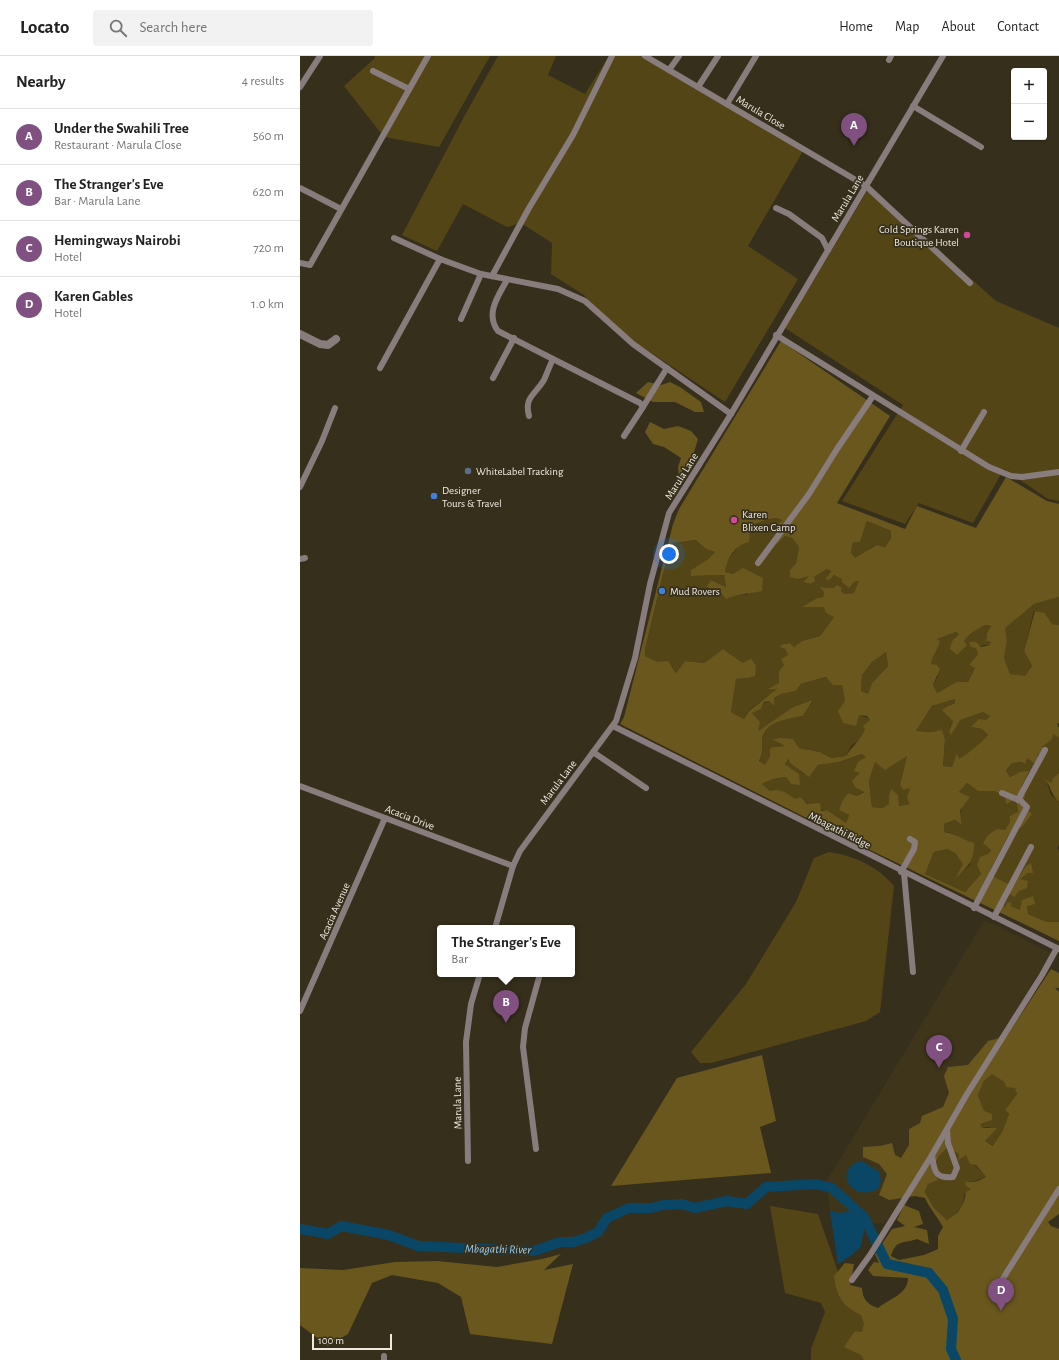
<!DOCTYPE html>
<html lang="en">
<head>
<meta charset="utf-8">
<style>
	body { margin:0; font-family:"Alegreya Sans",sans-serif; background:#f2f2f2; color:#222 }
	.controls { position:absolute; right:12px; top:12px; display:grid; overflow:hidden; border-radius:4px; box-shadow:0 1px 3px #0004 }
	.controls button { width:36px; height:36px; display:grid; place-items:center; padding:0; border:0; border-bottom:1px solid #e0e0e0; background:#fff; color:#222; font:20px sans-serif }
	.scale { position:absolute; left:12px; bottom:10px; width:80px; box-sizing:border-box; padding-left:4px; border:2px solid #eeeadf; border-top:0; font-size:11px; line-height:14px; white-space:nowrap; color:#eeeadf; -webkit-text-stroke:3px #362f1c; paint-order:stroke }
	.you { position:absolute; left:369px; top:498px; width:14px; height:14px; margin:-10px; border:3px solid #fff; border-radius:50%; background:#1a73e8; box-shadow:0 0 0 6px #1a73e833 }
	.badge { display:grid; place-items:center; width:26px; height:26px; border-radius:50%; background:#805180; color:#fff; font-size:13px; font-weight:700 }
	.pin { position:absolute; translate:-50% -33px; filter:drop-shadow(0 1px 2px #0008) }
	.pin::after { content:''; position:absolute; top:21px; width:14px; height:12px; background:inherit; clip-path:polygon(0 0,100% 0,50% 100%) }
	.popup { position:absolute; left:137px; top:869px; width:138px; height:52px; box-sizing:border-box; display:grid; place-content:center; border-radius:4px; background:#fff; filter:drop-shadow(0 1px 3px #0005); font-size:13px; white-space:nowrap; color:#767676 }
	.popup b { font-size:15px; color:#222 }
	.popup::after { content:''; position:absolute; left:50%; top:100%; margin-left:-8px; border:8px solid transparent; border-top-color:#fff }
	.list { margin:0; padding:0; list-style:none }
	h2 { display:flex; justify-content:space-between; align-items:center; height:52px; margin:0; padding:0 16px; font-size:17px }
	h2 small { font-size:13px; font-weight:400; color:#767676 }
	.list li { display:grid; grid-template-columns:26px 1fr auto; gap:12px; align-items:center; box-sizing:border-box; height:56px; padding:0 16px; border-top:1px solid #e0e0e0 }
	.list b { display:block; font-size:15px; white-space:nowrap }
	.list p { margin:0; font-size:13px; white-space:nowrap; color:#767676 }
	.list em { font-size:13px; font-style:normal; color:#767676 }
	.icon { flex:none; width:22px; height:22px; fill:none; stroke:currentColor; stroke-width:2; stroke-linecap:round; stroke-linejoin:round }
	.map { position:relative; flex:none; width:759px; height:1304px; overflow:hidden }
	header { display:flex; align-items:center; gap:24px; box-sizing:border-box; height:56px; padding:0 20px; background:#fff; border-bottom:1px solid #e0e0e0 }
	header strong { font-size:19px }
	nav { display:flex; gap:22px; margin-inline-start:auto; font-size:14px }
	.search { width:280px; height:36px; background:#f2f2f2; display:flex; align-items:center; gap:10px; box-sizing:border-box; padding:0 14px; border-radius:4px; color:#767676; font-size:15px }
	main { display:flex }
	aside { flex:1; background:#fff }
	.map>svg:first-child { display:block }
	.built { fill:#3e351b }
	.green { fill:#544516 }
	.forest { fill:#69571e; fill-rule:evenodd }
	.water { fill:#0a4766 }
	.lines { fill:none; stroke-linecap:round; stroke-linejoin:round }
	.river { stroke:#0a4766; stroke-width:10 }
	.minor { stroke:#887c7d; stroke-width:6 }
	.tertiary { stroke:#887c7d; stroke-width:8 }
	.hotel-dot { fill:#d1479c; stroke:#362f1c; stroke-width:1.5 }
	.service-dot { fill:#5c6f8a; stroke:#362f1c; stroke-width:1.5 }
	.shop-dot { fill:#3f7fe0; stroke:#362f1c; stroke-width:1.5 }
	.labels { text-anchor:middle; stroke-width:3.5; stroke-linejoin:round; paint-order:stroke }
	.street-label { font-size:11px; fill:#eeeadf; stroke:#362f1c }
	.poi-label { font-size:11px; fill:#eeeadf; stroke:#362f1c; text-anchor:start }
	.water-label { font-size:12px; font-style:italic; fill:#97cef2; stroke:#362f1c }
</style>
</head>
<body>
<header>
<strong>Locato</strong>
<div class="search"><svg class="icon" aria-label="search" viewBox="0 0 24 24"><circle cx="10" cy="10" r="6"/><path d="M15 15l6 6"/></svg>Search here</div>
<nav><a>Home</a><a>Map</a><a>About</a><a>Contact</a></nav>
</header>
<main>
<aside>
<h2>Nearby<small>4 results</small></h2>
<ul class="list">
<li><span class="badge">A</span><div><b>Under the Swahili Tree</b><p>Restaurant · Marula Close</p></div><em>560 m</em></li>
<li><span class="badge">B</span><div><b>The Stranger's Eve</b><p>Bar · Marula Lane</p></div><em>620 m</em></li>
<li><span class="badge">C</span><div><b>Hemingways Nairobi</b><p>Hotel</p></div><em>720 m</em></li>
<li><span class="badge">D</span><div><b>Karen Gables</b><p>Hotel</p></div><em>1.0 km</em></li>
</ul>
</aside>
<div class="map">
<svg width="759" height="1304" viewBox="0 0 759 1304">
	<rect width="100%" height="100%" fill="#362f1c"/>
	<path class="built" d="M684 865 696 869 751 897 590 1163 584 1167 566 1168 561 1190 552 1199 538 1208 526 1126Z"/>
	<g class="green">
		<path d="M75 0H190L139 91 84 81 44 30 74 3Z"/>
		<path d="M198 0H256L248 19 285 38 309 0H342L503 95 448 190 498 223 425 346 335 286 305 261 284 239 251 218 252 187 221 167 207 171 163 148 137 195 102 179 165 59Z"/>
		<path d="M569 132 696 245 759 272V445L748 443 704 413 673 467 619 447 605 468 542 445 603 349 485 272Z"/>
		<path d="M475 462 482 464 475 472 479 470 476 488 485 480 492 482 499 491 496 507 490 514 510 520 503 526 510 528 515 526 513 521 527 513 531 514 525 523 534 519 554 526 560 525 554 537 544 538 534 532 519 531 524 536 523 541 517 542 503 551H524L534 561 520 580 502 585 494 591 490 587 483 588 481 591 485 593 488 599 484 609 479 615V627L469 633H478L449 654 444 663 431 656 436 623 448 622 443 607 423 593 404 607 385 605 376 617 372 610 357 607 345 600V593L366 506 373 487 397 484 406 493 415 496 408 503 391 514V520L424 519 426 531 411 524 406 531 419 535 448 539 433 518 424 516 427 505 440 488 450 470 469 463Z"/>
		<path d="M567 465 591 475V482L585 491 577 489 555 503 551 497 553 486H560Z"/>
		<path d="M759 534V569L752 568 745 557 734 555 724 595 732 610 725 621 710 618 704 602 707 585 704 572 734 548 759 541Z"/>
		<path d="M685 569 691 570 687 583 684 584 691 586 690 589H684L676 592 678 598 669 609 675 612 668 626H656L637 637 633 629 638 620 631 608 636 583 656 576 659 578 652 585H664L670 578Z"/>
		<path d="M586 595 588 610 572 627 568 639 561 635 562 619 572 606Z"/>
		<path d="M527 621 542 629C544 641 547 652 559 658 563 661 567 660 570 664L562 682 551 690 546 700 531 702 520 696 499 692 480 682 473 683 485 690 473 691 470 700 465 710 459 706C463 698 462 693 462 684 464 665 489 663 503 660L513 645 493 651 458 675 451 657 461 653 464 647 469 645 474 650V642L481 638 496 635 501 628Z"/>
		<path d="M655 643V647L648 650V658L653 665 649 674 651 678 659 664 683 656 690 660 686 664 671 671 682 673 688 679C683 687 667 698 658 704V698L652 711 643 710 645 684 632 676 616 675 632 650Z"/>
		<path d="M753 677 759 682V717L753 722 751 727 746 724 751 739 759 746V789L757 792 759 794V866H747L728 858 727 850 733 840 721 854 711 850V846L705 853 704 847 720 823 728 817 731 808 713 831 696 822 689 817 708 780 722 771C722 760 723 751 724 741 725 733 721 733 725 722L720 716 710 721 706 716 712 707 722 706 727 702H741L737 699C742 690 748 686 753 677Z"/>
		<path d="M562 698 567 701 561 717 564 735 557 740 548 737 542 745 539 754 549 759 546 767 527 754C517 756 508 749 501 741L495 744C487 737 481 732 470 735L462 728 473 723 486 721 491 728 499 718 484 707 488 703 491 708 504 718 513 715 518 709 539 706Z"/>
		<path d="M607 700 600 727 610 732V748L599 750 589 740V748L582 752 572 751 569 725 575 706Z"/>
		<path d="M667 727 678 735H694L716 743 718 756 688 798 677 809 681 818 665 836 625 818 634 796 648 793 656 798 664 808 656 822 670 809C665 792 665 777 644 776V768L655 764 662 769 659 736Z"/>
		<path d="M529 796C555 800 577 810 594 830L580 956 566 965 411 1007H400L391 996 446 928 496 846 514 802Z"/>
		<path d="M692 1018 704 1026 706 1031H715L717 1038 705 1054 709 1058 702 1076 694 1090 685 1085 690 1071 682 1072 679 1068 684 1055 678 1039 684 1025Z"/>
		<path d="M647 1092 659 1098 658 1103 666 1099 686 1121 670 1127 671 1133 664 1139C665 1151 656 1158 647 1164L634 1152 625 1136 639 1100Z"/>
		<path d="M470 1150 518 1158 547 1242 622 1304H511V1293L525 1256 521 1247 485 1237Z"/>
	</g>
	<g class="forest">
		<path d="M481 285 590 360 537 447 605 473 617 450 676 472 706 421 747 445 759 448V541L734 548 705 572 707 585 704 602 710 618 725 620 732 610 724 595 735 555 745 557 752 568 759 569V667L757 668 759 672V682L753 678 752 683 742 691 744 692 743 697 737 699 741 703 734 707 727 702 725 708 722 706 712 707 706 715 710 721 720 716 729 715 722 730 725 740 722 749 732 758 722 771 708 780 689 817 696 822 713 830 726 810 731 807 733 817H728L720 823 728 825 727 832 719 835 714 841 710 838 704 847 705 852 707 847 711 846V850L720 854 722 844 733 840 735 848 727 850 728 858 747 866H759V885L564 791 320 668 324 661 373 468 379 453ZM476 462 482 464 473 473 478 471 476 489 485 480 492 482 499 491 496 507 490 514V521L498 523 509 520 503 526 510 528 515 526 514 521 527 513 531 515 525 523 529 524 534 519 542 523V526L549 532 554 526 559 525 554 537 544 538 541 535 542 532 537 529 533 532 519 531 524 536 523 541 517 542 502 551H524L526 557 534 561 520 580 502 585 494 591 490 587 483 588 480 591 485 593 488 599 481 603 484 609 479 615V627L468 633H477L449 655 444 663 431 656 436 623 448 622 455 620 456 609 451 603 443 607 423 593 404 607 385 605 376 617 368 605 357 606 345 600V593L366 506 373 487 396 484 406 493 415 496 408 503 391 514V520L424 519 426 531 411 524 406 531 419 535 426 543C439 537 449 538 462 535L463 522 443 512 433 518 425 516C427 502 435 489 449 486L450 470 469 463ZM567 465 591 475V482L585 491 577 489 555 502 551 497 553 486H560ZM685 569 691 570 687 577V583L683 584 691 586 690 589 681 591 676 586H669L671 591 676 592 678 598 669 609 675 612 668 626H656L637 637 633 629 640 613 637 609 631 608C633 597 638 594 640 585L637 583 656 576 659 578 652 585 650 593 657 599 667 589 664 585 670 578ZM586 596 588 610 572 627 568 638 561 635 562 619 572 606ZM526 621 533 629H542L545 645 538 655 543 667 556 670 559 659 567 660 570 664 563 670 565 673C561 684 552 690 546 700L531 702 520 696 499 692 493 683 480 682 472 683 485 690 473 691 470 693V700L465 709 459 705C463 698 462 693 462 684 464 665 489 663 503 660L513 644 493 651 458 675 460 666 452 657 461 653 464 646 469 645 474 650V642L481 638 496 635 501 628ZM655 643V647L648 650 642 654 653 665 649 675 651 679 660 664 683 656 690 660 686 664 679 663 671 671 682 673 688 679C683 686 667 698 659 703L657 697 652 711 643 710 645 684 642 674 632 676 616 675 632 650ZM562 698 566 701 558 706 554 715 560 717 552 725 555 731 564 736 557 740 548 737 542 745 539 754 549 759 546 767 527 754 521 755 520 747 507 748 501 741 495 743C487 737 481 732 470 735L462 728 473 723 486 721 491 728 500 729 499 718 485 708 488 703 491 708 509 721 518 709 539 706ZM607 700 600 728 603 734 610 732 607 742 610 748 599 750 598 739 591 733 589 740V748L582 752 572 751 569 725 575 706 585 714ZM667 727 678 735H694L705 740 706 748 716 743 718 756 710 760V766L705 774 697 773 688 779 683 787 691 794 688 798 680 801 677 809 681 818 665 836 625 818 634 796 648 793 656 798 663 808 655 823C667 812 675 804 674 787 663 784 656 777 644 776V768L655 764 662 769 660 754 670 741 659 736Z"/>
		<path d="M348 326 361 329 370 326 380 331 401 346 404 356H395L375 346H353L336 337Z"/>
		<path d="M350 366 364 373 378 370 391 375 398 383 394 396 379 421 378 411 381 402 364 391 353 388 345 376Z"/>
		<path d="M759 717V746C749 736 752 730 743 722L751 727 753 722Z"/>
		<path d="M751 913 759 917V932H755L759 936V1158L748 1166 751 1170 759 1173V1304H564L561 1299 544 1291 555 1275 562 1276 564 1268 561 1259C542 1250 537 1241 534 1220L545 1207 554 1208 550 1229 562 1232C563 1244 567 1248 578 1252 589 1243 608 1238 608 1222L573 1220 568 1214 574 1206 579 1207 575 1198 592 1173 605 1170 597 1164 604 1149 619 1155 623 1168 614 1171 627 1174 629 1188 617 1183C603 1188 596 1183 591 1200L599 1204 624 1199 638 1193V1180L643 1171C637 1160 630 1153 625 1142L615 1140 589 1144 579 1139 587 1118 579 1108 563 1101V1091L580 1090 592 1087 595 1099 601 1102 609 1089V1073L620 1067 622 1060 643 1051 649 1037 644 1020 648 1011 668 1009 688 985 707 980ZM692 1018 704 1026 706 1031 715 1032 717 1038 705 1054 709 1058 702 1076 693 1090 685 1085 697 1072H682L680 1068 692 1064V1058L684 1055 678 1039 684 1025ZM647 1092 659 1098 658 1104 666 1099 670 1108 676 1109 686 1121C678 1125 673 1128 665 1125L666 1130 671 1133 666 1136 664 1146 658 1156 647 1164 634 1152 625 1136 628 1128 638 1124 632 1115 639 1100Z"/>
		<path d="M462 999 476 1065 460 1071 471 1117 311 1130 377 1022Z"/>
		<path d="M261 1198 244 1214 273 1208 252 1288 170 1278 161 1241 138 1227 92 1219 72 1227 48 1278 28 1290 0 1269V1212L43 1214 95 1206 137 1205 197 1211 242 1203Z"/>
	</g>
	<g class="water">
		<path d="M562 1105 579 1116 581 1125 578 1133C550 1148 532 1111 562 1105Z"/>
		<path d="M557 1154 567 1157 561 1190 552 1199 538 1208 530 1155 540 1157Z"/>
	</g>
	<g class="lines">
		<path class="river" d="M0 1173 28 1178 41 1170 89 1179 118 1190 234 1195 260 1186H273L286 1182 298 1176 307 1162 329 1152H351L363 1149 382 1148 395 1152 427 1145 447 1148 466 1131 516 1128 532 1132 564 1161 587 1208 629 1217 643 1234 653 1263 651 1293 656 1304"/>
		<g class="minor">
			<path d="M345 0 566 130 670 227"/>
			<path d="M589 4 591 0"/>
			<path d="M369 14 379 0"/>
			<path d="M73 15 109 33"/>
			<path d="M0 31 20 0"/>
			<path d="M398 31 418 0"/>
			<path d="M427 48 456 0"/>
			<path d="M613 50 681 91"/>
			<path d="M0 132 41 153"/>
			<path d="M476 152 489 158 522 182 528 194"/>
			<path d="M94 182 140 203 181 218 258 233 285 245 333 288 431 358"/>
			<path d="M0 207 10 209 128 0"/>
			<path d="M192 220 229 152 273 79 312 0"/>
			<path d="M207 224C198 240 185 258 198 275L253 303C250 309 247 317 244 324 235 339 224 341 229 360"/>
			<path d="M161 263 181 218"/>
			<path d="M476 279 689 411 711 420 722 421 759 416"/>
			<path d="M253 303 340 347 343 351 324 380"/>
			<path d="M80 312 140 203"/>
			<path d="M193 322 214 282"/>
			<path d="M343 351 367 312"/>
			<path d="M661 395 684 356"/>
			<path d="M0 431 22 385 35 352"/>
			<path d="M0 503 5 502"/>
			<path d="M458 507 509 438 537 393 573 340"/>
			<path d="M313 670 759 893"/>
			<path d="M293 696 346 732"/>
			<path d="M0 730 213 810"/>
			<path d="M718 744 745 694"/>
			<path d="M601 816 614 793 615 786 610 783"/>
			<path d="M604 817 613 916"/>
			<path d="M674 852 727 751 721 745 702 737"/>
			<path d="M694 861 731 791"/>
			<path d="M195 872 213 810 220 795 316 665 335 602 350 528 369 457 431 358 643 0"/>
			<path d="M0 955 85 762"/>
			<path d="M236 1093 223 991 225 972 240 918"/>
			<path d="M632 1099C634 1115 635 1123 653 1121L657 1112 648 1087 647 1074"/>
			<path d="M168 1105 166 986 171 948 180 918"/>
			<path d="M552 1224 570 1199 632 1099 667 1038 742 919 757 892"/>
			<path d="M701 1233 702 1224 759 1133"/>
			<path d="M84 1304V1300"/>
		</g>
		<path class="tertiary" d="M0 278 20 288 28 289 36 283"/>
	</g>
	<g class="hotel-dot">
		<circle cx="667" cy="179" r="4"/>
		<circle cx="434" cy="464" r="4"/>
	</g>
	<circle class="service-dot" cx="168" cy="415" r="4"/>
	<g class="shop-dot">
		<circle cx="134" cy="440" r="4"/>
		<circle cx="362" cy="535" r="4"/>
	</g>
	<g class="labels">
		<g class="street-label">
			<text transform="translate(461 56) rotate(31)" y="4">Marula Close</text>
			<text transform="translate(547 142) rotate(-59)" y="4">Marula Lane</text>
			<text transform="translate(381 420) rotate(-58)" y="4">Marula Lane</text>
			<text transform="translate(258 726) rotate(-53)" y="4">Marula Lane</text>
			<text transform="translate(110 761) rotate(21)" y="4">Acacia Drive</text>
			<text transform="translate(540 774) rotate(27)" y="4">Mbagathi Ridge</text>
			<text transform="translate(34 855) rotate(-66)" y="4">Acacia Avenue</text>
			<text transform="translate(157 1047) rotate(-91)" y="4">Marula Lane</text>
		</g>
		<g class="poi-label">
			<text x="659" y="177" text-anchor="end">Cold Springs Karen<tspan x="659" dy="13">Boutique Hotel</tspan></text>
			<text x="176" y="419">WhiteLabel Tracking</text>
			<text x="142" y="438">Designer<tspan x="142" dy="13">Tours &amp; Travel</tspan></text>
			<text x="442" y="462">Karen<tspan x="442" dy="13">Blixen Camp</tspan></text>
			<text x="370" y="539">Mud Rovers</text>
		</g>
		<g class="water-label">
			<text transform="translate(198 1193) rotate(1)" y="4">Mbagathi River</text>
		</g>
	</g>
</svg>
<div class="controls">
<button>+</button>
<button>−</button>
</div>
<div class="scale">100 m</div>
<div class="you"></div>
<div class="pin badge" style="left:554px;top:90px">A</div>
<div class="pin badge" style="left:206px;top:967px">B</div>
<div class="popup"><b>The Stranger's Eve</b>Bar</div>
<div class="pin badge" style="left:639px;top:1012px">C</div>
<div class="pin badge" style="left:701px;top:1255px">D</div>
</div>
</main>
</body>
</html>
